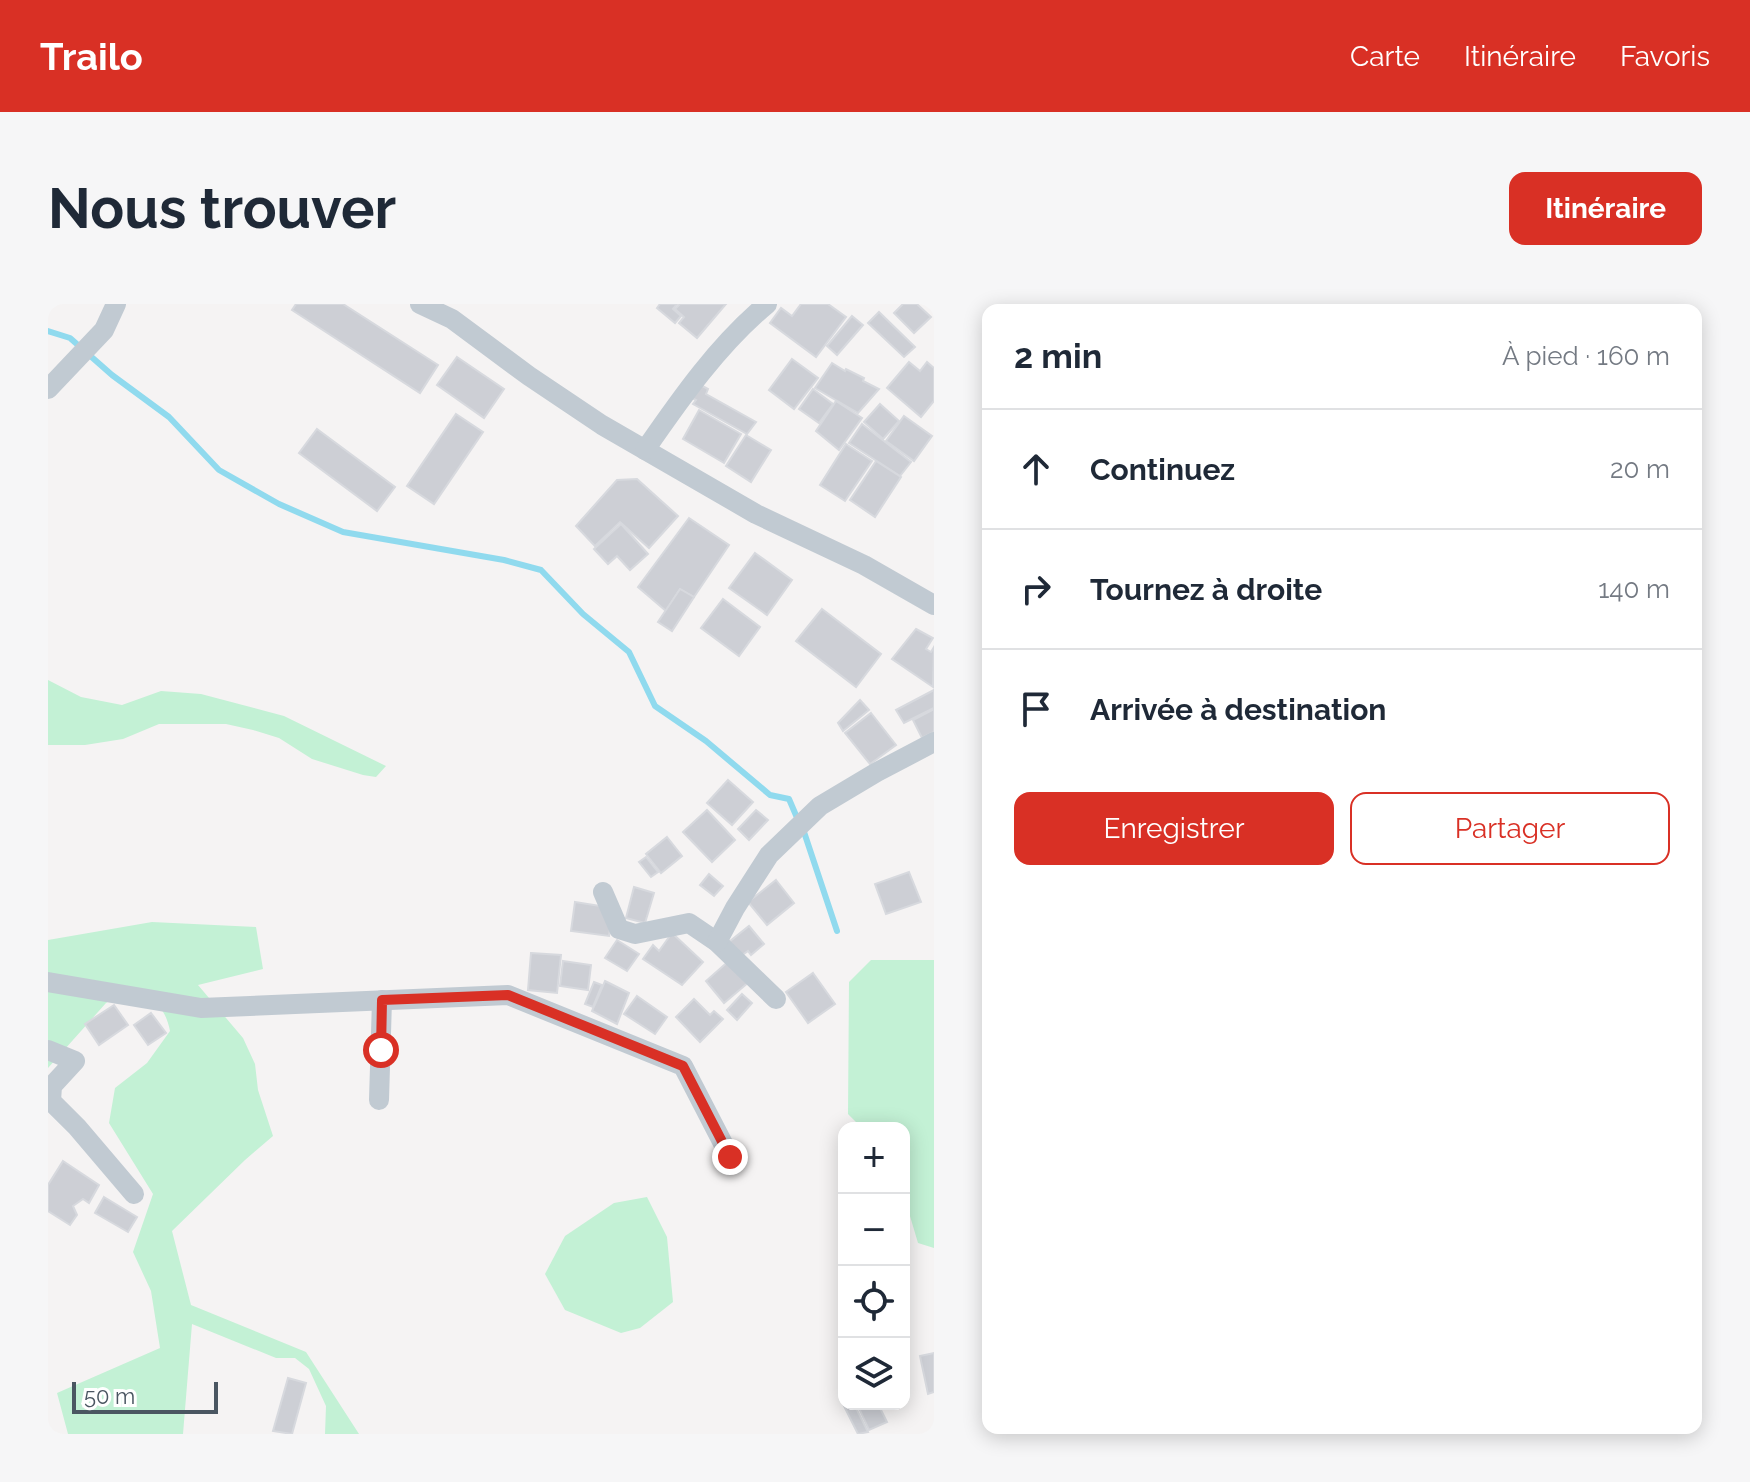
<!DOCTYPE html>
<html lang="fr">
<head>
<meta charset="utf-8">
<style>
	body { margin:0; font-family:Raleway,sans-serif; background:#f6f6f7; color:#1f2937 }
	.controls { position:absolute; right:24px; bottom:24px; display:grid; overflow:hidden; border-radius:16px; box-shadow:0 4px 20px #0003 }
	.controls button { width:72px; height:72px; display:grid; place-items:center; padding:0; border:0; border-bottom:2px solid #e0e1e3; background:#fff; color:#1f2937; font:40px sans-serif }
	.scale { position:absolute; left:24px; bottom:20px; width:146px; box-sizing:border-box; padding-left:8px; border:4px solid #4a5661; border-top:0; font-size:22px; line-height:28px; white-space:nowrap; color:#4a5661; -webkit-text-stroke:6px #fff; paint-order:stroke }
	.stop { position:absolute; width:24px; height:24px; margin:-18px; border:6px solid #d93025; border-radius:50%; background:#fff }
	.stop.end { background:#d93025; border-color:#fff; box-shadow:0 2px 8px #0008 }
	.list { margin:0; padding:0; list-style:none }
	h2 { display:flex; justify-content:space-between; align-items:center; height:104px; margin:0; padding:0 32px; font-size:34px }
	h2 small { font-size:26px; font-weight:400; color:#747a83 }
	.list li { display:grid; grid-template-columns:52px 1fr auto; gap:24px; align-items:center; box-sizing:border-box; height:120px; padding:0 32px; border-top:2px solid #e0e1e3 }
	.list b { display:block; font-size:30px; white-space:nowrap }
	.list em { font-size:26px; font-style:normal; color:#747a83 }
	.actions { display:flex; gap:16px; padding:24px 32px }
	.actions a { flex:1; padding:18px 0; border:2px solid #d93025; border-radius:16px; text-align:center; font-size:28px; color:#d93025 }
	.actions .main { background:#d93025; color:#fff }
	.icon { flex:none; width:44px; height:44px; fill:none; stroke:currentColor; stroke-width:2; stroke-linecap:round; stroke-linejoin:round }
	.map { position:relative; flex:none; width:886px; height:1130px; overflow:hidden; border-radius:16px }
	header { display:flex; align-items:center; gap:48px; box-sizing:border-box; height:112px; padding:0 40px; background:#d93025; color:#fff }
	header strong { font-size:38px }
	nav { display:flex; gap:44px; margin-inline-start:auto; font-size:28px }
	.intro { display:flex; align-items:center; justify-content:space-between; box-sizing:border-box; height:192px; padding:0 48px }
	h1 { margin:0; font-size:56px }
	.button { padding:20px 36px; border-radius:16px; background:#d93025; color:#fff; font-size:28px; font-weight:700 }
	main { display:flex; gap:48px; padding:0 48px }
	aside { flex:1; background:#fff; border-radius:16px; box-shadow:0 4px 20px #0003 }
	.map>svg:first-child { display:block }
	.green { fill:#c3f1d5 }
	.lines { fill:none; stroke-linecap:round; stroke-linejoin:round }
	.stream { stroke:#90daee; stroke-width:6 }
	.building { fill:#cdcfd5; stroke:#d7d9de; stroke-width:2 }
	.minor { stroke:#c1cad2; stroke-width:20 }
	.route { stroke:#d93025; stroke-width:10 }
</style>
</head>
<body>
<header>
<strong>Trailo</strong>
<nav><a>Carte</a><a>Itinéraire</a><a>Favoris</a></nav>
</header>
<div class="intro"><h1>Nous trouver</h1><a class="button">Itinéraire</a></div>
<main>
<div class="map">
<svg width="886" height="1130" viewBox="0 0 886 1130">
	<rect width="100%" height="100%" fill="#f5f3f3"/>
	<g class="green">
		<path d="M0 376 33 393 74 401 113 387 153 390 236 412 338 462 328 473 315 471 264 455 231 434 205 426 178 420H111L75 435 37 441H0Z"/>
		<path d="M104 618 208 623 215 665 150 681 195 734 207 760 210 786 225 832 197 856 124 927 143 1001 258 1048 311 1130H277L278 1102 261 1065 247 1054H228L144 1020 135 1130H20L9 1089 112 1044 103 987 85 948 105 890 61 819 67 784 99 759 122 727C115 693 100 697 71 691L58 699 0 764V636Z"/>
		<path d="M823 656H886V944L870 939 856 892V824H814L800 810 801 678Z"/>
		<path d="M599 893 619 933 625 998 592 1024 573 1029 517 1006 497 970 517 932 566 899Z"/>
	</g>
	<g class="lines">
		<g class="stream">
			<path d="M0 27 22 34 64 71 121 113 171 166 231 200 295 228 456 256 493 266 535 310 581 348 607 402 658 437 722 491 741 495 750 516"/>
			<path d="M756 528 789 627"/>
		</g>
	</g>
	<g class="building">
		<path d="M248 0H295L390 61 372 89 244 6Z"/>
		<path d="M612 0H629L625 5 633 12 627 19 609 4Z"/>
		<path d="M632 0H678L649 34 631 19 636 13 627 5Z"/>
		<path d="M753 0H780L798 13 768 53 722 19 733 4 744 12Z"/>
		<path d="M855 0H869L883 13 866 29 846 9Z"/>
		<path d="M831 8 867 43 856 53 820 19Z"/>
		<path d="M804 12 815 21 789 51 779 42Z"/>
		<path d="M409 53 456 85 436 114 389 81Z"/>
		<path d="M744 55 770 74 746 105 721 86Z"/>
		<path d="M861 58 872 67 879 58 886 64V97L873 113 839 84Z"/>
		<path d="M784 59 797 67 798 65 816 74 815 77 831 85 810 109 767 84Z"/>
		<path d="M649 79 660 85 658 90 708 118 699 130 645 100 648 96 642 93Z"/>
		<path d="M765 85 785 100 771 119 751 105Z"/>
		<path d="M788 97 814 114 791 146 768 127Z"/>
		<path d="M832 100 851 117 835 135 816 118Z"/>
		<path d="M651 106 693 130 676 159 635 135Z"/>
		<path d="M408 110 435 128 386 200 359 182Z"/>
		<path d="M856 112 884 132 866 157 838 137Z"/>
		<path d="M814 120 863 158 852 172 801 139Z"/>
		<path d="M269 125 347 183 329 207 251 149Z"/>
		<path d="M698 131 723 146 703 178 678 162Z"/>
		<path d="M798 140 824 157 797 197 772 181Z"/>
		<path d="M828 157 853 173 827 213 802 196Z"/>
		<path d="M589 175 630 212 601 244 572 218 547 242 528 222 569 176Z"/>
		<path d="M641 214 681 241 646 293 632 285 618 307 590 283Z"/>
		<path d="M573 220 600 250 582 266 569 252 560 260 546 245Z"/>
		<path d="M707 249 744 276 719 311 681 284Z"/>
		<path d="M632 285 646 293 624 327 610 318Z"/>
		<path d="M675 295 712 323 691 352 653 324Z"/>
		<path d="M774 305 833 350 808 383 748 337Z"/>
		<path d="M868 325 885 334 878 345 883 348 886 343 885 383 844 355Z"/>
		<path d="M886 386V404L856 419 848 406Z"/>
		<path d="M812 396 821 406 795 427 790 419Z"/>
		<path d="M886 405V428L874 434 865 416Z"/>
		<path d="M823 409 848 441 822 460 797 429Z"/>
		<path d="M680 476 705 498 684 521 659 499Z"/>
		<path d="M659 506 687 536 664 558 635 528Z"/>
		<path d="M708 506 720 516 701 536 690 525Z"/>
		<path d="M619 533 634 552 613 569 598 550Z"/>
		<path d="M598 553 610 568 603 573 591 558Z"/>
		<path d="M861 568 873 598 838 610 827 580Z"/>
		<path d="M661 570 675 582 666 592 652 581Z"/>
		<path d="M728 576 746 599 719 621 700 598Z"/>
		<path d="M586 583 606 589 597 619 578 614Z"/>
		<path d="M527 598 565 604 561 632 523 627Z"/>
		<path d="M701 622 716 640 703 651 700 647 693 652 681 638Z"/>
		<path d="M624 629 655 658 634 681 595 655 605 641 611 647Z"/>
		<path d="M569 636 591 650 579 667 557 654Z"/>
		<path d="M483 649 513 651 509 689 480 686Z"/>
		<path d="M682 656 701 678 676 699 658 677Z"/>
		<path d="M515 657 543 661 540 686 512 682Z"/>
		<path d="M765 669 787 700 760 719 738 688Z"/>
		<path d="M557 677 581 689 569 720 544 707Z"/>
		<path d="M546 678 554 681 545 703 537 700Z"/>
		<path d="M694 690 704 699 689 716 679 706Z"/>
		<path d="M589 692 619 713 607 730 576 710Z"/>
		<path d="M646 695 662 711 666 707 675 715 652 738 628 713Z"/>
		<path d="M66 701 80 721 51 741 37 720Z"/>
		<path d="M103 709 118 729 100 741 86 721Z"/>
		<path d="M15 857 51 881 41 899 35 895 25 902 29 911 22 921 0 907V881Z"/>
		<path d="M56 893 89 913 80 928 47 909Z"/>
		<path d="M886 1049V1088L880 1090 872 1052Z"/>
		<path d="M240 1074 258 1079 244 1130 225 1127Z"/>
		<path d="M796 1094V1100H806L820 1128 810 1130 793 1096Z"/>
		<path d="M809 1100H830L839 1118 821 1126Z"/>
	</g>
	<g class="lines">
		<g class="minor">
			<path d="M372 0 404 15 481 72 554 121 708 210 816 261 886 301"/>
			<path d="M0 85 56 26 68 0"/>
			<path d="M597 146C633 94 670 41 719 0"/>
			<path d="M555 588 571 625 587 630 641 619 669 638 728 695"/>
			<path d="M669 638 687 604 721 551 772 502 829 468 886 438"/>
			<path d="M0 678 153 704 460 691 635 762 682 853"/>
			<path d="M0 746 27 757 4 782 3 797 29 823 86 890"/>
			<path d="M331 796 334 696"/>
		</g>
	</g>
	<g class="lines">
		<path class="route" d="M333 746 334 696 460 691 635 762 682 853"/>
	</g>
</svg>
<div class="controls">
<button>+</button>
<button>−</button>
<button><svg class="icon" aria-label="locate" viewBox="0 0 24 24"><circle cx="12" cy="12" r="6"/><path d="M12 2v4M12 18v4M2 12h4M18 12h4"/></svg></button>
<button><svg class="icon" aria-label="layers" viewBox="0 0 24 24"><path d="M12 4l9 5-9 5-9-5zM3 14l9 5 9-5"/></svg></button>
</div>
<div class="scale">50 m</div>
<div class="stop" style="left:333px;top:746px"></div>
<div class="stop end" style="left:682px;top:853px"></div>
</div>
<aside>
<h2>2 min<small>À pied · 160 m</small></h2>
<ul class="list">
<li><svg class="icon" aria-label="ahead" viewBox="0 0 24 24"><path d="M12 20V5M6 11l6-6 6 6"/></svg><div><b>Continuez</b></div><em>20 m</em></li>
<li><svg class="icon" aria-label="right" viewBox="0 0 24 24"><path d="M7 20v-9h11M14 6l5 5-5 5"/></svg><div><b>Tournez à droite</b></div><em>140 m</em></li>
<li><svg class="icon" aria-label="arrive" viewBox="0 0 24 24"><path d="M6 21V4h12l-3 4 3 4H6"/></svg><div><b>Arrivée à destination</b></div></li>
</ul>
<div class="actions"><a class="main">Enregistrer</a><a>Partager</a></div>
</aside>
</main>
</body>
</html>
